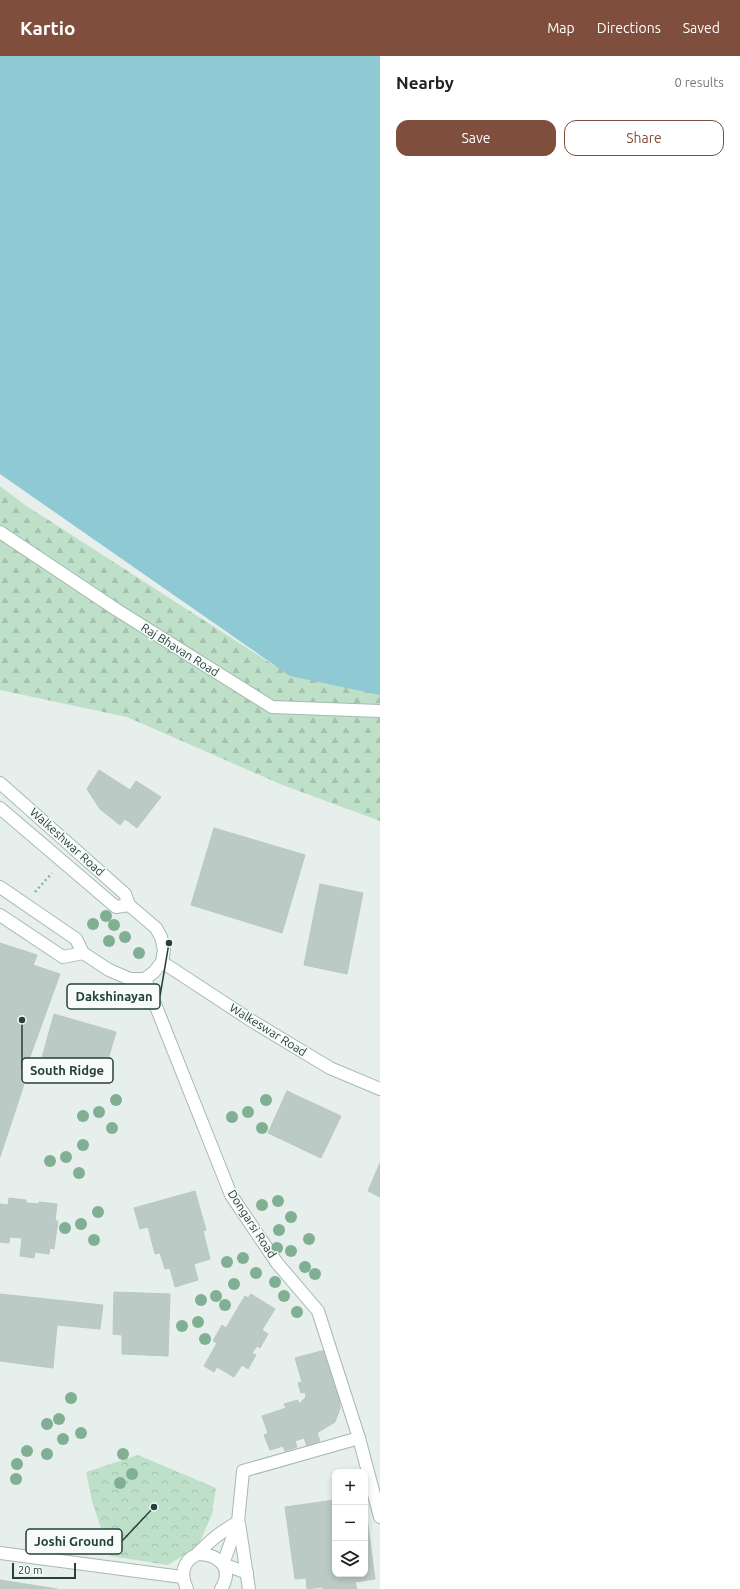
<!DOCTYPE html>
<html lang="en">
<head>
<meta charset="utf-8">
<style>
	body { margin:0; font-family:Ubuntu,sans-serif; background:#f6f6f6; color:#222 }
	.controls { position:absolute; right:12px; bottom:12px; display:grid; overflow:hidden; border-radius:8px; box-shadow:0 2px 6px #0003 }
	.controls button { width:36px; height:36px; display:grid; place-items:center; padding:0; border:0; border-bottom:1px solid #e0e0e0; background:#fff; color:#222; font:20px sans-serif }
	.scale { position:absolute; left:12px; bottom:10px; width:64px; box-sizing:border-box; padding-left:4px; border:2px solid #24423a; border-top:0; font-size:11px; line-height:14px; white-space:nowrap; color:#24423a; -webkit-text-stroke:3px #f7fbf9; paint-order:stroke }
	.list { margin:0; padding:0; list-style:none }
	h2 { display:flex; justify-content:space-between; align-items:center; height:52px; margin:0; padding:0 16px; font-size:17px }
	h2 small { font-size:13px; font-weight:400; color:#767676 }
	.actions { display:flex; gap:8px; padding:12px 16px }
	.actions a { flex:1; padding:9px 0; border:1px solid #804e3d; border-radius:12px; text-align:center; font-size:14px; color:#804e3d }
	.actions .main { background:#804e3d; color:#fff }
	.icon { flex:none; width:22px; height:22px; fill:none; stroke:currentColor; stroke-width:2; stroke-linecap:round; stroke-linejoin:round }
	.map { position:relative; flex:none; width:380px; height:1533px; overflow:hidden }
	header { display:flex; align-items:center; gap:24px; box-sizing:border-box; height:56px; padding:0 20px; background:#804e3d; color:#fff }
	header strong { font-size:19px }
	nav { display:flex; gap:22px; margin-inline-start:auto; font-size:14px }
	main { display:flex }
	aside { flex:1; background:#fff }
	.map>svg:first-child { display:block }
	.forest { fill:url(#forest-firs) }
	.park { fill:url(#park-crowns) }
	.water { fill:#8ec9d4 }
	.building { fill:#bbcac4; stroke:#b8c9c2 }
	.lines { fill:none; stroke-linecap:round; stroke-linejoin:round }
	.street-casing { stroke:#a8b8b2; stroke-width:14 }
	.secondary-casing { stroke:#a4bbb3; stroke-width:14 }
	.path { stroke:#86b3a5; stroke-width:2.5; stroke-dasharray:2 3; stroke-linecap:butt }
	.street { stroke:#fff; stroke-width:12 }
	.secondary { stroke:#fff; stroke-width:12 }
	.tree { fill:#80af93 }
	.labels { text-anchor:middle; stroke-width:3; stroke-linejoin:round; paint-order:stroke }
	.street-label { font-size:12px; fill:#24423a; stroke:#f7fbf9 }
	.leader { fill:none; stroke:#24423a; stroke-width:1.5 }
	.callout-dot { fill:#24423a; stroke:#f7fbf9; stroke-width:1.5 }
	.callout { fill:#f7fbf9; stroke:#24423a; stroke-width:1.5 }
	.callout-label { font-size:13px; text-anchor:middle; font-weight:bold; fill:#24423a }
</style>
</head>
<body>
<header>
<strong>Kartio</strong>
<nav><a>Map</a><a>Directions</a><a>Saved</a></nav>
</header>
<main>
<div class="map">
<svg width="380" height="1533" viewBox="0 0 380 1533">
	<defs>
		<pattern id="forest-firs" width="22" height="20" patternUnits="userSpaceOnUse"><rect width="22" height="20" fill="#bfe0c8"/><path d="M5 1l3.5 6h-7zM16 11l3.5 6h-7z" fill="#a4c1ad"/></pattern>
		<pattern id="park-crowns" width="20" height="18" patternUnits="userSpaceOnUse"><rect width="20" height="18" fill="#bfe0c8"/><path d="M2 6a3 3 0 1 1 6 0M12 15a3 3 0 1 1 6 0" fill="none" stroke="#a4c1ad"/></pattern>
	</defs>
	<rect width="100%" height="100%" fill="#e6efeb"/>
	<path class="forest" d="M0 430 25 449 275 610 380 614V765L280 728 127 661 0 634Z"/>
	<path class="park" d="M138 1399 216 1432 212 1458 198 1490 168 1509 110 1500 92 1445 86 1416Z"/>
	<path class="water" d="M0 0H380V639L290 620 0 418Z"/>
	<g class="building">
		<path d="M99 714 130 734 136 725 161 741 137 772 125 763 120 769 100 753 87 733Z"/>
		<path d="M214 772 305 799 282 877 191 849Z"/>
		<path d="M320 828 363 837 347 918 304 909Z"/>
		<path d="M0 887 37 899 33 909 60 918 27 1009 29 1013 0 1101Z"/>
		<path d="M54 958 116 976 101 1027 40 1009Z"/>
		<path d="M287 1035 341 1060 321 1102 268 1077Z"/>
		<path d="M380 1107V1141L368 1135Z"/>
		<path d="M195 1135 206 1174 203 1175 210 1203 194 1208 198 1224 175 1231 170 1212 165 1213 160 1197 155 1198 148 1171 140 1173 134 1152Z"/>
		<path d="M9 1142 26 1144V1147L39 1148V1146L57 1148 55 1165H58L54 1193 50 1192 49 1198 35 1196 34 1202 20 1200 22 1182 10 1181 9 1187 0 1186V1148L8 1149Z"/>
		<path d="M114 1236 170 1238 168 1300 122 1298V1279L113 1278Z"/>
		<path d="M0 1238 103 1249 100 1273 57 1269 53 1312 0 1305Z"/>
		<path d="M251 1238 275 1253 262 1274 268 1278 260 1292 257 1290 252 1297 256 1299 248 1313 242 1309 234 1321 217 1311 214 1316 204 1310 217 1287 213 1285 222 1269 226 1272 245 1240 248 1242Z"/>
		<path d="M329 1293 339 1333 340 1353 335 1366 317 1377 320 1385 307 1390 304 1382 295 1385 297 1391 285 1395 283 1390 270 1394 264 1379 268 1377 262 1360 286 1352 284 1348 298 1344 299 1348 306 1341 305 1336 301 1337 298 1327 302 1326 295 1302Z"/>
		<path d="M335 1444V1518H365V1447L375 1523 355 1526 357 1533H323L322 1531 307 1533 306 1522 295 1523 285 1451Z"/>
		<path d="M0 1524 57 1533H0Z"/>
	</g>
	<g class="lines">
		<defs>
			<g id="street">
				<path d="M145 923 231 1139 277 1207 318 1255 359 1382 380 1461"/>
				<path d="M239 1467 249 1533"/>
				<path d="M0 1497 182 1521"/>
				<path d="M197 1498C219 1498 234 1512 221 1533"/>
				<path d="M247 1517 223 1508 238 1466 243 1415 359 1382"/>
				<path d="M187 1533C182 1523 181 1510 191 1502 194 1500 197 1499 199 1496 213 1482 221 1476 238 1466"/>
			</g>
			<g id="secondary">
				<path d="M0 476 117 554 272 651 380 655"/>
				<path d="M0 727 125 838 129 849 156 872 161 881 164 894 162 906 154 916 145 923H130L109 914 83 897 76 883 0 831"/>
				<path d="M0 752 116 851 129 849"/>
				<path d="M0 859 63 901 83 897"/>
				<path d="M162 906 252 965 330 1012 380 1033"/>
			</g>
		</defs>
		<use href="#street" class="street-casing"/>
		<use href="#secondary" class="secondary-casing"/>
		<path class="path" d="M35 836 52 817"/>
		<use href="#street" class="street"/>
		<use href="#secondary" class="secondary"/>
	</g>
	<g class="tree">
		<circle cx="106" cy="860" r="6"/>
		<circle cx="93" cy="868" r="6"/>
		<circle cx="114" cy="869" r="6"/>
		<circle cx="125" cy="881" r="6"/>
		<circle cx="109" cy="885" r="6"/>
		<circle cx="139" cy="897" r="6"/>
		<circle cx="116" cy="1044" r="6"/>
		<circle cx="266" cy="1044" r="6"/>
		<circle cx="99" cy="1056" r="6"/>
		<circle cx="248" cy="1056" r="6"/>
		<circle cx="83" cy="1060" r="6"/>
		<circle cx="232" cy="1061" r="6"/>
		<circle cx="112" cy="1072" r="6"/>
		<circle cx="262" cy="1072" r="6"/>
		<circle cx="83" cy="1089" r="6"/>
		<circle cx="66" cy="1101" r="6"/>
		<circle cx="50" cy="1105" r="6"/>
		<circle cx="79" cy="1117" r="6"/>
		<circle cx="278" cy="1145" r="6"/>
		<circle cx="262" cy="1149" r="6"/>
		<circle cx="98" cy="1156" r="6"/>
		<circle cx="291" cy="1161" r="6"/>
		<circle cx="81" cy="1168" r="6"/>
		<circle cx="65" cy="1172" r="6"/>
		<circle cx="279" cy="1174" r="6"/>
		<circle cx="309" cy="1183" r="6"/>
		<circle cx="94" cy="1184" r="6"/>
		<circle cx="277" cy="1192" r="6"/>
		<circle cx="291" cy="1195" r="6"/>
		<circle cx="243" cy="1202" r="6"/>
		<circle cx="227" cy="1206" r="6"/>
		<circle cx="305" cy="1211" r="6"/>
		<circle cx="256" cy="1217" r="6"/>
		<circle cx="315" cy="1218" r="6"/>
		<circle cx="275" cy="1226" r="6"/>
		<circle cx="234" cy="1228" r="6"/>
		<circle cx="216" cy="1240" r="6"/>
		<circle cx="284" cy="1240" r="6"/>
		<circle cx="201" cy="1244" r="6"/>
		<circle cx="225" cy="1249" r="6"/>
		<circle cx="297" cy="1256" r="6"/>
		<circle cx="198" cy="1266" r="6"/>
		<circle cx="182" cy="1270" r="6"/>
		<circle cx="205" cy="1283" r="6"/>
		<circle cx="71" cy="1342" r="6"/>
		<circle cx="59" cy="1363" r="6"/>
		<circle cx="47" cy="1368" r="6"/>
		<circle cx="81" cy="1377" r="6"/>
		<circle cx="63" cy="1383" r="6"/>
		<circle cx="27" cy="1395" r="6"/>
		<circle cx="47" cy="1398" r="6"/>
		<circle cx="123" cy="1398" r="6"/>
		<circle cx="17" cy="1408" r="6"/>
		<circle cx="132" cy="1418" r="6"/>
		<circle cx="16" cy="1423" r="6"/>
		<circle cx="120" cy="1427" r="6"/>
	</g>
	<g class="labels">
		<g class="street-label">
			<text transform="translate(180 594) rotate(32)" y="4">Raj Bhavan Road</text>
			<text transform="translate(67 786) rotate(42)" y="4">Walkeshwar Road</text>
			<text transform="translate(268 974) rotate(32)" y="4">Walkeswar Road</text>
			<text transform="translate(252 1168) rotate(57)" y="4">Dongarsi Road</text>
		</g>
	</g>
	<path class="leader" d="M169 887L160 940M22 964L22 1014M154 1451L122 1485"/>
	<g class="callout-dot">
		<circle cx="169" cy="887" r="4"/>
		<circle cx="22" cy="964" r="4"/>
		<circle cx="154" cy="1451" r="4"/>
	</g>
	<g class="callout">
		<rect x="67" y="928" width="93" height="25" rx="4"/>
		<rect x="22" y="1002" width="91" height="25" rx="4"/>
		<rect x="26" y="1473" width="96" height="25" rx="4"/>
	</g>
	<g class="callout-label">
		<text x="114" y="945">Dakshinayan</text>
		<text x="67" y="1019">South Ridge</text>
		<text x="74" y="1490">Joshi Ground</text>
	</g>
</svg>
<div class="controls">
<button>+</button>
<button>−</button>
<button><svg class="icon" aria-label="layers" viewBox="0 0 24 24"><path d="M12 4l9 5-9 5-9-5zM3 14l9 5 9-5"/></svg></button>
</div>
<div class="scale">20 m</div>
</div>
<aside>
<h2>Nearby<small>0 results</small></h2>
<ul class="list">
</ul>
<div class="actions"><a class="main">Save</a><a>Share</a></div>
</aside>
</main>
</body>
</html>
